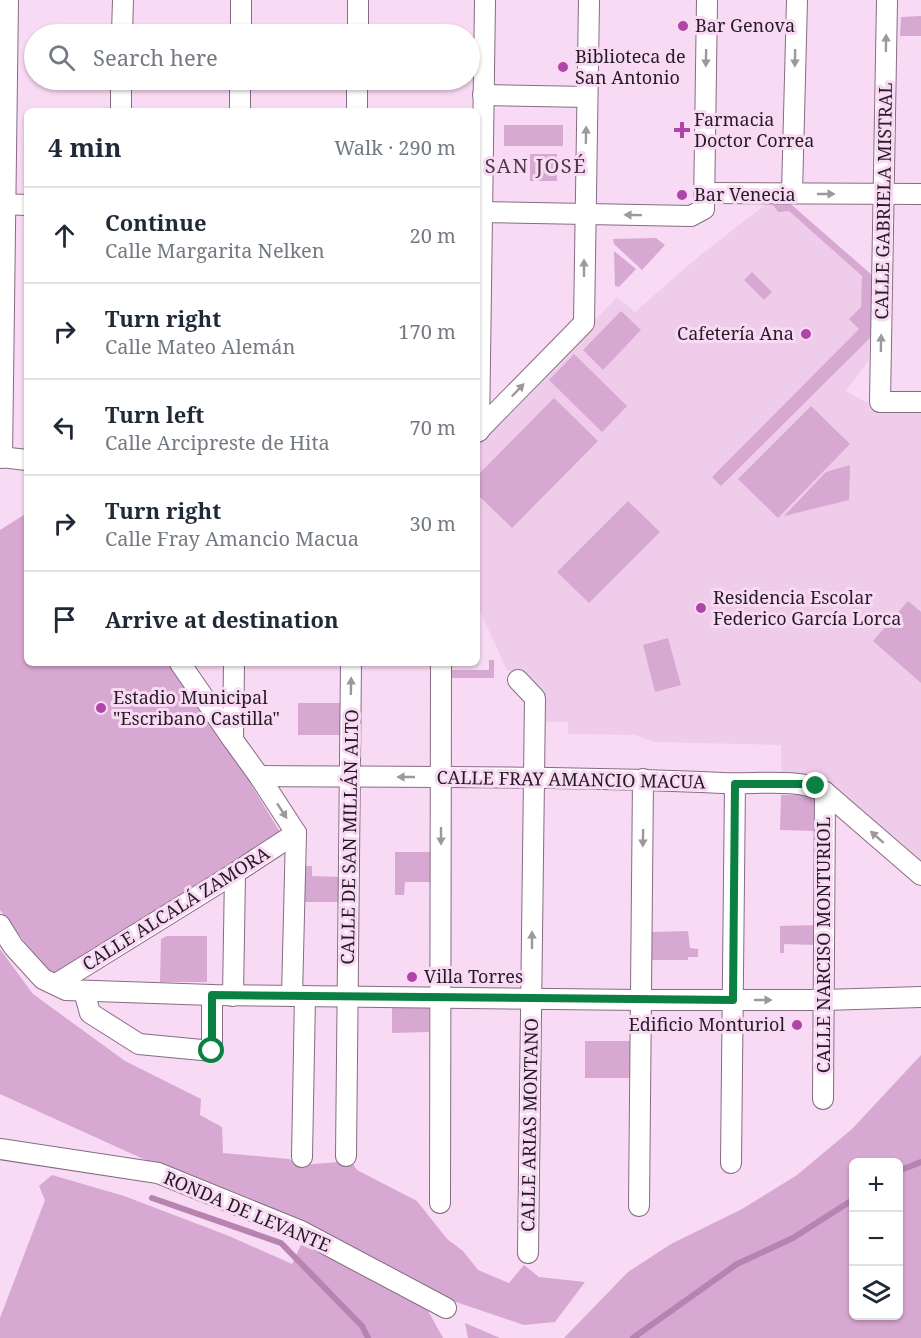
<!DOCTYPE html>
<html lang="en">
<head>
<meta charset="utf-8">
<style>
	body { margin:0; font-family:"Noto Serif",serif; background:#f6f6f7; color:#1f2937 }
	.controls { position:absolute; right:18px; bottom:18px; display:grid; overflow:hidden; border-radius:9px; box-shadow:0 2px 4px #0004 }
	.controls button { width:54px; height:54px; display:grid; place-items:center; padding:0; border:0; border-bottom:2px solid #e0e1e3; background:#fff; color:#1f2937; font:30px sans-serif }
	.stop { position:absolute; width:18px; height:18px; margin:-14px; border:4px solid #0b8043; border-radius:50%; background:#fff }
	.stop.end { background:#0b8043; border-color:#fff; box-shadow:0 2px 6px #0008 }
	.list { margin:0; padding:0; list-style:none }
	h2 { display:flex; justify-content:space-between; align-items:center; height:78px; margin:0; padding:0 24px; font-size:26px }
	h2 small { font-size:20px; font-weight:400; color:#747a83 }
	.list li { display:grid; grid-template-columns:39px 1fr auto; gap:18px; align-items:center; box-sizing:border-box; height:96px; padding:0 24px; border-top:2px solid #e0e1e3 }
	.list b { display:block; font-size:22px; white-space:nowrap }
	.list p { margin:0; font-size:20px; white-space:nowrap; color:#747a83 }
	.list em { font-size:20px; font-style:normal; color:#747a83 }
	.icon { flex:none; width:33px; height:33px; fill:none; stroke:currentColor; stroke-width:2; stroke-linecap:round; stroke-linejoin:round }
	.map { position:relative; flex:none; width:921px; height:1338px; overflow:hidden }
	.search { position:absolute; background:#fff; box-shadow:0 2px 4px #0004; left:24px; top:24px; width:456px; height:66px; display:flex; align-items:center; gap:15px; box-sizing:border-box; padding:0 21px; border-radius:33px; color:#747a83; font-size:22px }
	.panel { position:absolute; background:#fff; box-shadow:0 2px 4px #0004; left:24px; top:108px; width:456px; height:558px; border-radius:9px }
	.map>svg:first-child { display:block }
	.built { fill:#f0cceb }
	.green { fill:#d7a8d1; fill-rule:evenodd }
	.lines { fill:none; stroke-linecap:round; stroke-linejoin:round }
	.stream { stroke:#b783b1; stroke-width:6 }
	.minor-casing { stroke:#866c83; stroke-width:22 }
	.minor { stroke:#fff; stroke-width:20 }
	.oneway { fill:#9d989c }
	.route { stroke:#0b8043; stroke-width:8 }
	.poi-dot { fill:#af45a7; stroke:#f9daf4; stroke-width:2 }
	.labels { text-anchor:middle; stroke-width:6; stroke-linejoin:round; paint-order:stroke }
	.poi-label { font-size:18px; fill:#251b24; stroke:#f9daf4; text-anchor:start }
	.street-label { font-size:18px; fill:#251b24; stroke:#f9daf4 }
	.neighbourhood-label { font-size:20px; letter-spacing:1.5px; fill:#4e364b; stroke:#f9daf4 }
</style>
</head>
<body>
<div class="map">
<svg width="921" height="1338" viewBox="0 0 921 1338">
	<rect width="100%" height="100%" fill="#f9daf4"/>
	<path class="built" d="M786 200 873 276 869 360 846 391 882 411 921 412V862L825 780 808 774H781V745L653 742 635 735 568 734V722H543V697L530 676 507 670 477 605V443L617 297 635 312 698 257 770 201Z"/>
	<g class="green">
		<path d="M921 16V36H900L901 17Z"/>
		<rect x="504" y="125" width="59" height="21"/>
		<rect x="530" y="154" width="27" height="27"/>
		<path d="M786 200 873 276 871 337 721 486 712 477 859 329 849 319 861 307 862 276 789 211 778 212 770 201Z"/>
		<path d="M656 238 665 245 642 270 614 244 613 239Z"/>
		<path d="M614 251 636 269 619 287 615 286Z"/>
		<path d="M752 272 772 292 764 300 744 280Z"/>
		<path d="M621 311 641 330 603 370 583 350Z"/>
		<path d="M574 354 627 406 602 432 549 380Z"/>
		<path d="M554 398 598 441 512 528 477 494V476Z"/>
		<path d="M811 406 850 444 778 518 738 479Z"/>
		<path d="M850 465 849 500 784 516 826 472Z"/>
		<path d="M628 501 660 532 589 603 557 572Z"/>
		<path d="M27 513V663H173L232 753 283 837 54 980 0 910V530Z"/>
		<path d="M908 601 921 612V683L873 641Z"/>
		<path d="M668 638 681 685 655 692 643 645Z"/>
		<path d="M489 660H494V678H452V670H489Z"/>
		<rect x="298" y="703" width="43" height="32"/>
		<path d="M781 795H807L817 799V831L780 830Z"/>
		<path d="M395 852H432V882H405L404 895H395Z"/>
		<path d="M304 866H312V876L340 877 339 902H303Z"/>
		<path d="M817 925V945L784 944V953H780V926Z"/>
		<path d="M688 931 690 948 698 949V957H688V960H652V932Z"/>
		<path d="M167 936H207V982H160L161 939Z"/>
		<path d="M0 949 33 994 125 1061 201 1099 200 1115 222 1127 223 1153 289 1159 301 1165 351 1161 357 1170 417 1201 447 1239 463 1251 478 1270 509 1283 524 1265 539 1277 585 1282 555 1322 524 1325 450 1300 310 1227 150 1162 0 1094Z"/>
		<path d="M392 1006H429V1032L392 1033Z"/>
		<rect x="585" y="1041" width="46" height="37"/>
		<path d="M921 1055V1338H564L628 1272 671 1244 742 1209 797 1175 852 1129ZM854 1162H898V1316H854Z"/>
		<path d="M52 1175 124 1196 229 1236 292 1264 301 1245 335 1260 426 1307 443 1338H0V1318L45 1200 39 1186Z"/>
		<path d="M465 1323 500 1338H468Z"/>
	</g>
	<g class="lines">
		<g class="stream">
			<path d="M898 1171 921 1162"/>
			<path d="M152 1198 281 1243 362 1326 368 1338"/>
			<path d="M633 1338 737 1264 793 1238 854 1199"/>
		</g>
		<defs>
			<g id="minor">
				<path d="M887 0 880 402H921"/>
				<path d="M122 34 123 0"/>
				<path d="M241 34V0"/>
				<path d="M358 34V0"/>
				<path d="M483 95 587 97"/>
				<path d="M121 111V80"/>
				<path d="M240 111V80"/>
				<path d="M357 111V80"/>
				<path d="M704 193 921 194"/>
				<path d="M792 193 797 0"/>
				<path d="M0 204 27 205"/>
				<path d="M477 212 691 216 704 209 707 0"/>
				<path d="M479 431 485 0"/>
				<path d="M477 432 584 323 589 0"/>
				<path d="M0 457 27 460"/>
				<path d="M2 458 8 0"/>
				<path d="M180 663 233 740"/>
				<path d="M234 663 233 740 259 776 296 833"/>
				<path d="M518 680 535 698 528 1253"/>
				<path d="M259 776C413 777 568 776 722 783 753 785 798 777 825 792L921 875"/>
				<path d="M0 925 13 946 43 979 66 990 212 995 641 1000H824L921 997"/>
				<path d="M56 984 235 873 296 833"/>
				<path d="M84 991 90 1013 139 1044 212 1051V995"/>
				<path d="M233 996 235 873"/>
				<path d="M292 996 296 833"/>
				<path d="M823 1099 825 792"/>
				<path d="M0 1149 158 1173 301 1231 446 1308"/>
				<path d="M346 1156 351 663"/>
				<path d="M302 1157 305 996"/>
				<path d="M731 1163 735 784"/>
				<path d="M440 1203 441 663"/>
				<path d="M639 1206 643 779"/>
			</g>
		</defs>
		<use href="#minor" class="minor-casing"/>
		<use href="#minor" class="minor"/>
	</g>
	<defs><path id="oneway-solid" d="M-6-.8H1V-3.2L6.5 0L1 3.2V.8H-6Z" transform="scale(1.5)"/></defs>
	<g class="oneway">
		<use href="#oneway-solid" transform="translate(886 43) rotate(-89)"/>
		<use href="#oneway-solid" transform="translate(706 58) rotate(91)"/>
		<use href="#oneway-solid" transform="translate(795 58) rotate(91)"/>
		<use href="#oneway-solid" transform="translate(586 135) rotate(-89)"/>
		<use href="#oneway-solid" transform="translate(826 194)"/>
		<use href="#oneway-solid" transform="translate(633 215) rotate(-179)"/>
		<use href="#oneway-solid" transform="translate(584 268) rotate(-90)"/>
		<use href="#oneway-solid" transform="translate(881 343) rotate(-89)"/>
		<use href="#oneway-solid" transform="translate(518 390) rotate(-46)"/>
		<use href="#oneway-solid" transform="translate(351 686) rotate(-89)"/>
		<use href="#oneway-solid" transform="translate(406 777) rotate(-180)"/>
		<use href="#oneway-solid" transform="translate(282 811) rotate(57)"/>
		<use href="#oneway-solid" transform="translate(441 836) rotate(90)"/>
		<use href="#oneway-solid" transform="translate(877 837) rotate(-139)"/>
		<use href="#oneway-solid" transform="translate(643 838) rotate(91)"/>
		<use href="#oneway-solid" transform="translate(532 940) rotate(-90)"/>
		<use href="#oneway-solid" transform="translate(763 1000)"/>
	</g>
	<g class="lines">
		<path class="route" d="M212 1051V995L733 1000 735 784H803L816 786"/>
	</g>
	<g class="poi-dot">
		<circle cx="683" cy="26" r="6"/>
		<circle cx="563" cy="67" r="6"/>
		<path d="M679 121h6v6h6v6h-6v6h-6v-6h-6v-6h6z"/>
		<circle cx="682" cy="195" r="6"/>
		<circle cx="806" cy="334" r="6"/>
		<circle cx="701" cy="608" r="6"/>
		<circle cx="101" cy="708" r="6"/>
		<circle cx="412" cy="977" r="6"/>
		<circle cx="797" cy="1025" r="6"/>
	</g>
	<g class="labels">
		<g class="poi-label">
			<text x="695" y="32">Bar Genova</text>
			<text x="575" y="63">Biblioteca de<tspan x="575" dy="21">San Antonio</tspan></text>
			<text x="694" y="126">Farmacia<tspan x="694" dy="21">Doctor Correa</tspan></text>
			<text x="694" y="201">Bar Venecia</text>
			<text x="794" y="340" text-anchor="end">Cafetería Ana</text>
			<text x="713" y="604">Residencia Escolar<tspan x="713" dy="21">Federico García Lorca</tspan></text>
			<text x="113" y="704">Estadio Municipal<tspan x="113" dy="21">"Escribano Castilla"</tspan></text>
			<text x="424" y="983">Villa Torres</text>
			<text x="785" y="1031" text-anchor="end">Edificio Monturiol</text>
		</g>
		<g class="street-label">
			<text transform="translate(884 201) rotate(-89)" y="6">CALLE GABRIELA MISTRAL</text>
			<text transform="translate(571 780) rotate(1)" y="6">CALLE FRAY AMANCIO MACUA</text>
			<text transform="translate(350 837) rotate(-89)" y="6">CALLE DE SAN MILLÁN ALTO</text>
			<text transform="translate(176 909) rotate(-32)" y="6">CALLE ALCALÁ ZAMORA</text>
			<text transform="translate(824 945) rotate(-90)" y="6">CALLE NARCISO MONTURIOL</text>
			<text transform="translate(530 1125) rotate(-89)" y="6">CALLE ARIAS MONTANO</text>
			<text transform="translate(247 1212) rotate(23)" y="6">RONDA DE LEVANTE</text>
		</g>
		<g class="neighbourhood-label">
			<text x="536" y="173">SAN JOSÉ</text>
		</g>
	</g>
</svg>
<div class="controls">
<button>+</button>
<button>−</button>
<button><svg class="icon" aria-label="layers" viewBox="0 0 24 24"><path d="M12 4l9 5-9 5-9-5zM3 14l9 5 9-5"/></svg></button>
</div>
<div class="stop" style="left:212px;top:1051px"></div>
<div class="stop end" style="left:816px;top:786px"></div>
<div class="search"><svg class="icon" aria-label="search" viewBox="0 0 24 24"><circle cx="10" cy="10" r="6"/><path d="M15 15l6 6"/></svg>Search here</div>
<section class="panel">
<h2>4 min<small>Walk · 290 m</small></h2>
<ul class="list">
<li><svg class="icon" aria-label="ahead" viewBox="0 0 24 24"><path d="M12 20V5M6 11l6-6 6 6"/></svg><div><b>Continue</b><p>Calle Margarita Nelken</p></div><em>20 m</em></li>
<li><svg class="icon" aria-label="right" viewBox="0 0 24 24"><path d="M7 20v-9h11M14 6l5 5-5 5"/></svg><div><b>Turn right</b><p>Calle Mateo Alemán</p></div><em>170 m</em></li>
<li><svg class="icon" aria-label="left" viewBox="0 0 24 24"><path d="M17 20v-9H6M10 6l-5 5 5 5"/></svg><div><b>Turn left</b><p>Calle Arcipreste de Hita</p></div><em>70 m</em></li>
<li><svg class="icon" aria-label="right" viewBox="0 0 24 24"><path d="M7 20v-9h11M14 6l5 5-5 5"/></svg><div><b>Turn right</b><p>Calle Fray Amancio Macua</p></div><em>30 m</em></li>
<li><svg class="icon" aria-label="arrive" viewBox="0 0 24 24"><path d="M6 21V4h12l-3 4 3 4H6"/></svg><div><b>Arrive at destination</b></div></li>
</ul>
</section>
</div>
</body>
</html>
